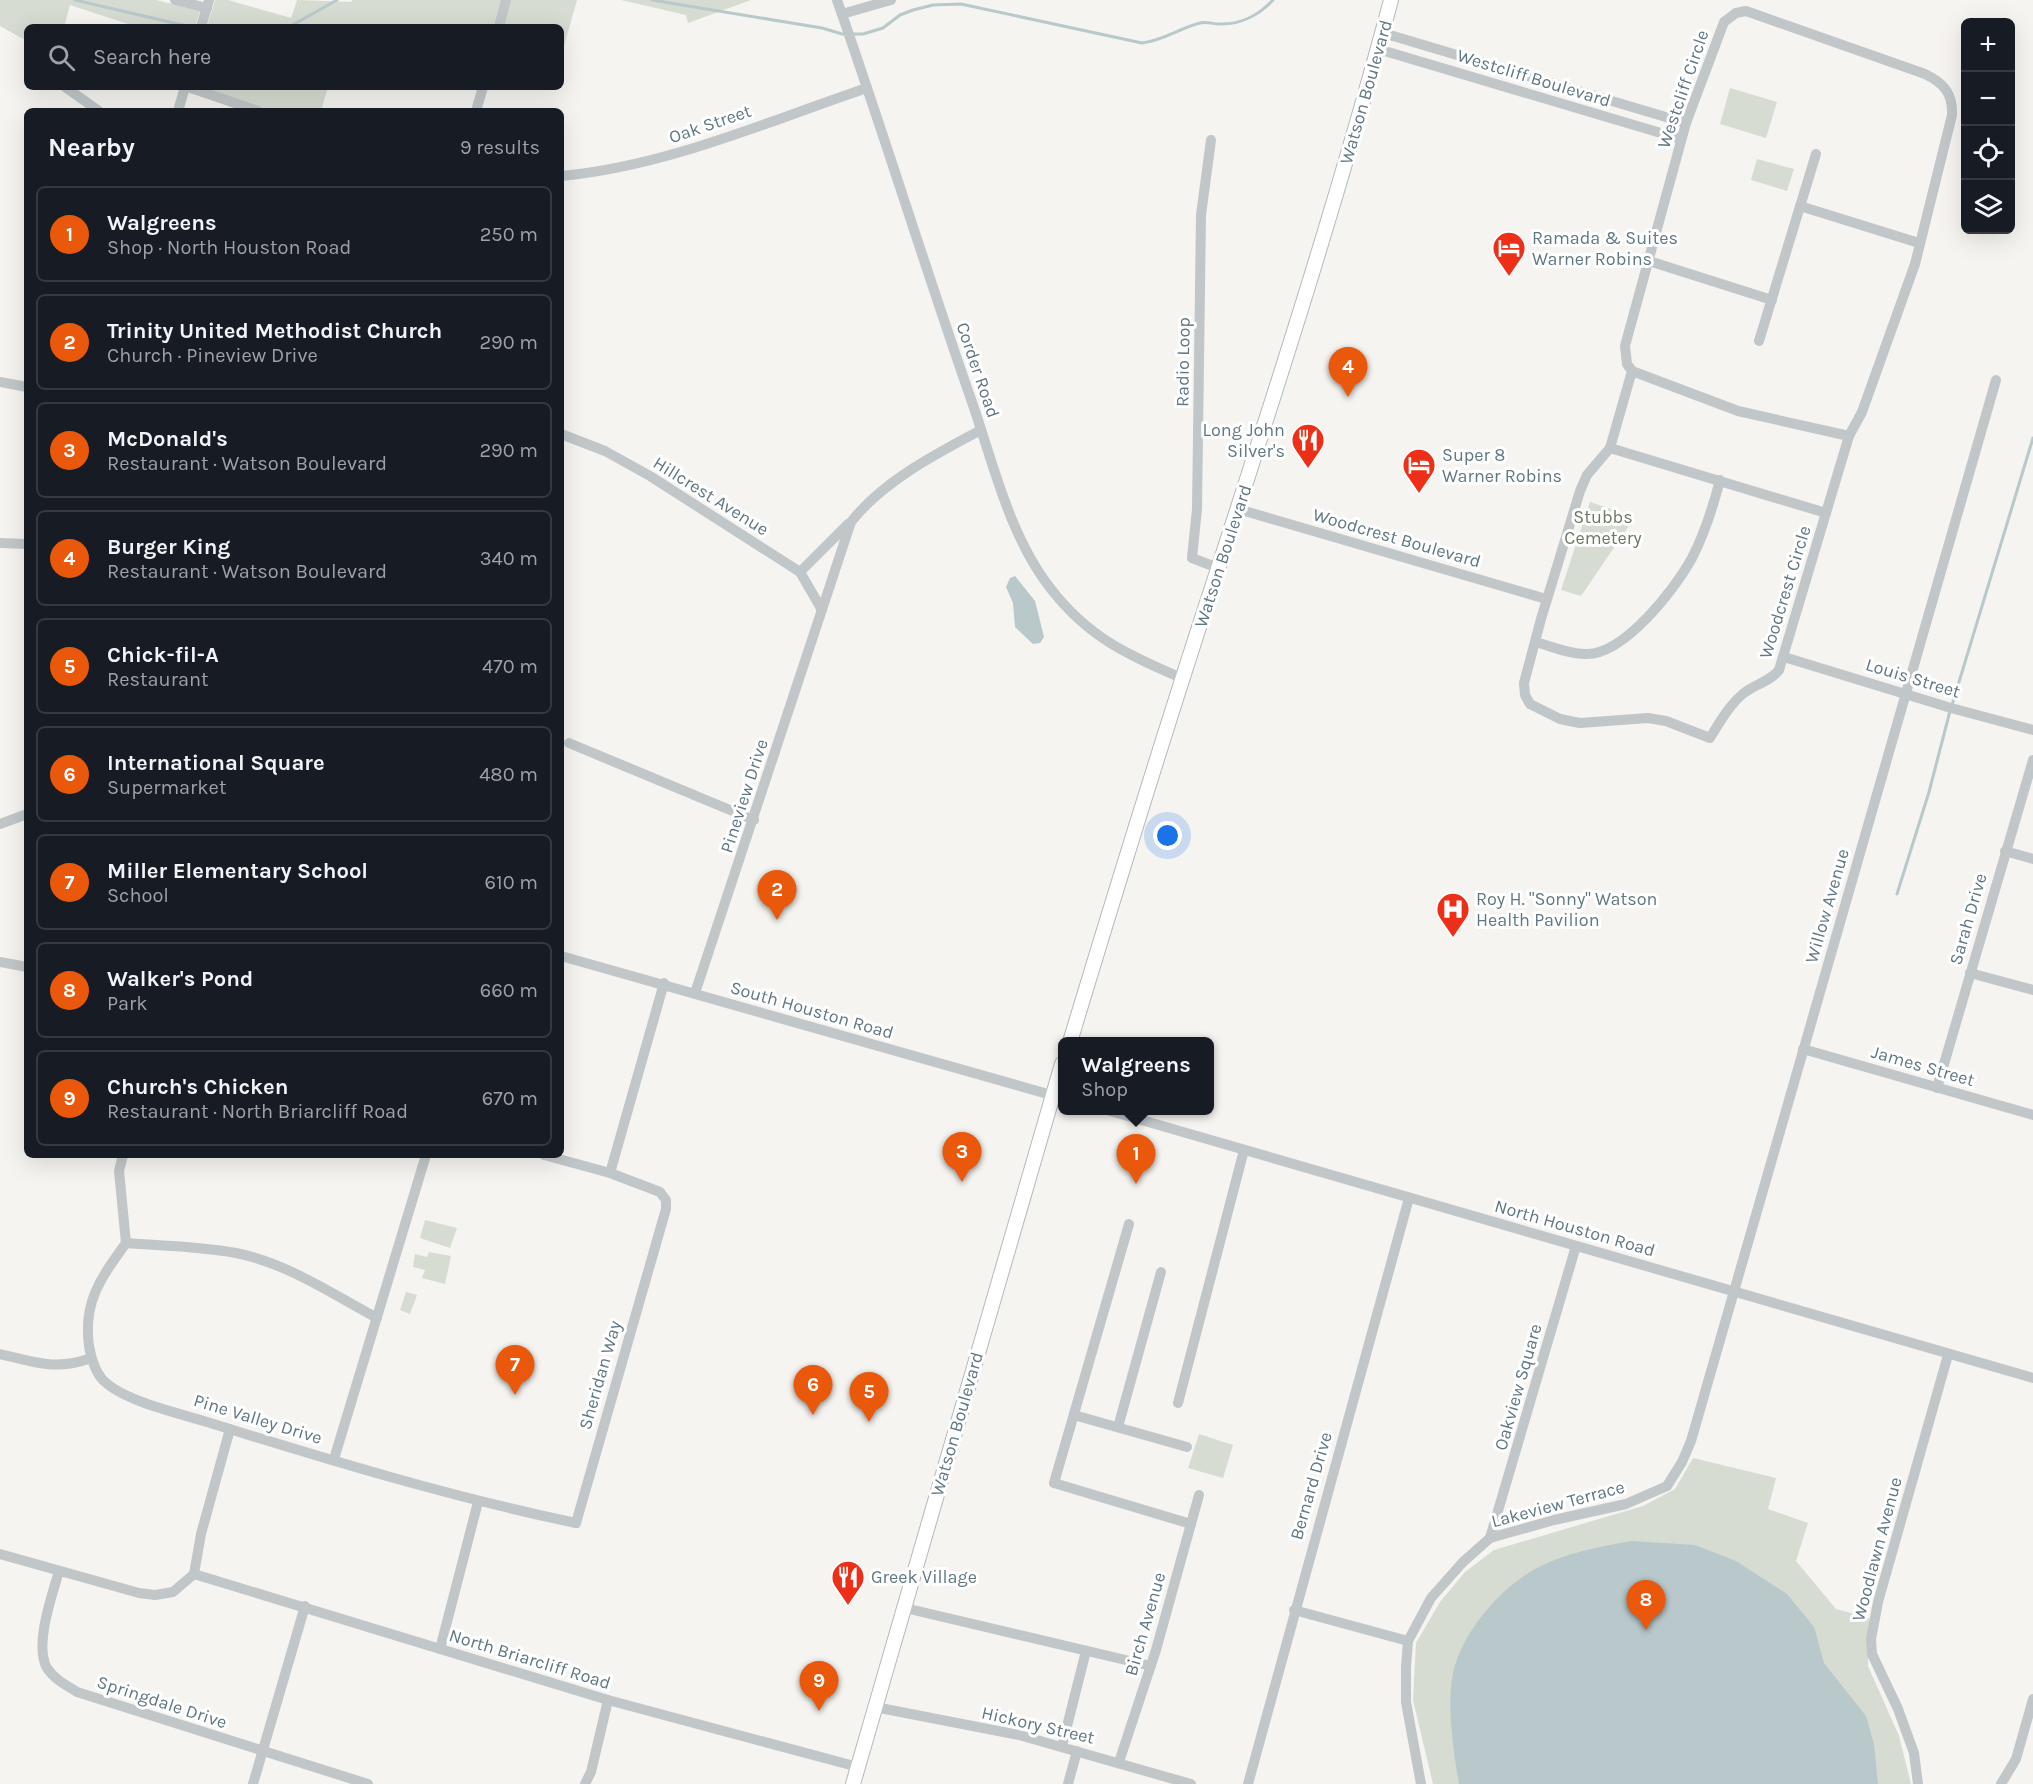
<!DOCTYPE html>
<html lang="en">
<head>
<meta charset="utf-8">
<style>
	body { margin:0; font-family:Karla,sans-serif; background:#20242c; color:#f1f3f6 }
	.controls { position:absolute; right:18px; top:18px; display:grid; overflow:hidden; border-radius:9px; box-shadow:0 6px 24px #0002 }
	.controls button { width:54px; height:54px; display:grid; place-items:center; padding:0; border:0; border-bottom:2px solid #363941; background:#171b24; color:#f1f3f6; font:30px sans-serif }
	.you { position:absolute; left:1168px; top:836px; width:21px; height:21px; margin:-15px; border:4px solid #fff; border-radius:50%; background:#1a73e8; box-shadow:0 0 0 9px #1a73e833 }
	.badge { display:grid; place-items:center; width:39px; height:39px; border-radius:50%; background:#ea580c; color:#fff; font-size:20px; font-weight:700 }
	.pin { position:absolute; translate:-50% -50px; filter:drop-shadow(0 2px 3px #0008) }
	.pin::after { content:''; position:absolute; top:32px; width:21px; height:18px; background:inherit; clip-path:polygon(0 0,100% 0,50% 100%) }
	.popup { position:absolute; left:1058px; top:1037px; width:156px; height:78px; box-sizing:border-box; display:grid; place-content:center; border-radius:9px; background:#171b24; filter:drop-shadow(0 2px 4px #0005); font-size:20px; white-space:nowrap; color:#9ea1a6 }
	.popup b { font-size:22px; color:#f1f3f6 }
	.popup::after { content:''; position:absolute; left:50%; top:100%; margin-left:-12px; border:12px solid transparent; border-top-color:#171b24 }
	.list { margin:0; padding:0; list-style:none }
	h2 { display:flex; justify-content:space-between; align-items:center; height:78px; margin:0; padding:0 24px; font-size:26px }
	h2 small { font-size:20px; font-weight:400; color:#9ea1a6 }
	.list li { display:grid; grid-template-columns:39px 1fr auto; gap:18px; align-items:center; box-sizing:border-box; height:96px; margin:0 12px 12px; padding:0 12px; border:2px solid #363941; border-radius:9px }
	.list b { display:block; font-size:22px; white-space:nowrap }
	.list p { margin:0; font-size:20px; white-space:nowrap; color:#9ea1a6 }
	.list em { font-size:20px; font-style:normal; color:#9ea1a6 }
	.icon { flex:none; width:33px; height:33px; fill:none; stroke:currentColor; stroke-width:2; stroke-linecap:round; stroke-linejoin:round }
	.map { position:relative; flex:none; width:2033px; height:1784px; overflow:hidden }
	.search { position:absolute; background:#171b24; box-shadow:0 6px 24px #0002; left:24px; top:24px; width:540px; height:66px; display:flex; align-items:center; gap:15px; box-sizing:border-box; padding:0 21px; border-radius:9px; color:#9ea1a6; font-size:22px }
	.panel { position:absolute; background:#171b24; box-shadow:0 6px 24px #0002; left:24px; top:108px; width:540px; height:1050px; border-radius:9px }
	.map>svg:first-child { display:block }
	.green { fill:#d6dcd1 }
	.water { fill:#b8c8cb }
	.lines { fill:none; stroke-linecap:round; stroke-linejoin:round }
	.stream { stroke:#b8c8cb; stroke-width:3 }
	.major-casing { stroke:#b4b9bc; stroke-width:16 }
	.minor { stroke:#c1c6c8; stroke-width:10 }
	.major { stroke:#fff; stroke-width:14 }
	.labels { text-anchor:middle; stroke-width:6; stroke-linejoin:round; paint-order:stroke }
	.street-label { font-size:18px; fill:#617883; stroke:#fff }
	.poi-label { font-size:18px; fill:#617883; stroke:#fff; text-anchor:start }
	.park-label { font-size:18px; fill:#697a61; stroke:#fff }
</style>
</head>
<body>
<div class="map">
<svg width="2033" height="1784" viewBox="0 0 2033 1784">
	<rect width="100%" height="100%" fill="#f5f4f0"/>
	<g class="green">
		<path d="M0 0H156L200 11 195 27H137L70 5 64 27H27V41L0 26Z"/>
		<path d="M215 0H228L291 18 297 0 351 2 352 0H502L495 27H207Z"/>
		<path d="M511 0H577L564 46 561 45V27H504Z"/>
		<path d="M621 0H751L688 23 686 15Z"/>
		<path d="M197 87H328L321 111H269Z"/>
		<path d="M1730 88 1777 102 1766 138 1720 124Z"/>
		<path d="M1757 159 1794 169 1787 191 1751 180Z"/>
		<path d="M1590 502 1635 517 1581 596 1561 590Z"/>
		<path d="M425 1220 457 1228 450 1248 420 1238Z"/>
		<path d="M429 1252 451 1256 445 1284 422 1278 425 1270 413 1267 415 1254 427 1257Z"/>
		<path d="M406 1292 417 1295 410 1314 400 1310Z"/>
		<path d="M1199 1434 1233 1445 1223 1478 1188 1468Z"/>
		<path d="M1693 1458 1776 1478 1768 1509 1808 1523 1796 1561 1836 1609 1869 1618 1868 1666 1899 1736 1911 1784H1433L1413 1700 1416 1643 1440 1602 1465 1572 1494 1550 1643 1506 1675 1489Z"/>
	</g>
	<g class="water">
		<path d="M1015 576 1035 601 1044 637 1040 643 1033 644 1015 627 1013 603 1006 587 1010 578Z"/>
		<path d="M1631 1541 1695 1545 1736 1561 1787 1594 1814 1627 1824 1663 1866 1716 1874 1744 1878 1784H1459C1454 1755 1447 1708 1452 1679 1458 1636 1501 1586 1539 1567 1568 1552 1599 1547 1631 1541Z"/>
	</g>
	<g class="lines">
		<g class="stream">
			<path d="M75 0 191 27"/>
			<path d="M652 0 822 28 842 34H863L883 28 900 15 913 10 933 5 961 4 1142 43C1162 41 1180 28 1200 23 1206 21 1212 24 1219 24 1240 25 1259 15 1273 0"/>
			<path d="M289 27 337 0"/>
			<path d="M1952 705 2033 438"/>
			<path d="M1897 894 1929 792 1950 711"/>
		</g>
		<defs>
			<g id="major">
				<path d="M1070 1042C1118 883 1167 724 1219 566 1280 378 1340 191 1391 0"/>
				<path d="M853 1784 1062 1064"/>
			</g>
		</defs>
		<use href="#major" class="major-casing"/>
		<g class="minor">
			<path d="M175 0 207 8"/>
			<path d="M837 0C884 134 926 271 973 405 994 466 1010 537 1051 589 1089 638 1128 655 1184 679"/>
			<path d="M1746 11 1925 74C1944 83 1953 94 1952 115L1915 264 1862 412 1849 436 1779 670C1771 681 1755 684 1744 693 1730 704 1719 723 1710 738L1666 721 1648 718 1580 723 1560 719 1530 704 1525 695 1524 683 1541 619 1580 491 1587 475 1610 448 1632 371 1627 364 1625 346 1686 123 1724 22 1736 13Z"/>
			<path d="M842 14 891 0"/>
			<path d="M201 27 209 0"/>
			<path d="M499 27 506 0"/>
			<path d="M1383 33 1686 123"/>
			<path d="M1378 49 1681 139"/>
			<path d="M65 87 99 111"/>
			<path d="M188 87 258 111"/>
			<path d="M178 111 185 87"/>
			<path d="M476 111 483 87"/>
			<path d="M1211 140 1201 215 1197 509 1192 558 1218 568"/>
			<path d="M561 176C667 166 766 122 867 88"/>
			<path d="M1800 206 1919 243"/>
			<path d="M1649 261 1772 300"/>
			<path d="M1759 341 1816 154"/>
			<path d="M1632 371 1738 411 1849 436"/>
			<path d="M0 382 27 387"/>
			<path d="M561 434 605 451 650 476 800 572 822 610"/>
			<path d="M1610 448 1826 513"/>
			<path d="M1238 509 1546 599"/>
			<path d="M0 543 27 544"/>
			<path d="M800 572 848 524"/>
			<path d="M1536 642C1552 647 1569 654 1586 654 1624 655 1675 589 1692 558 1705 533 1713 507 1720 480"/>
			<path d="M1784 657 1951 708 2033 730"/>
			<path d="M569 743 754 820"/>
			<path d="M0 824 27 814"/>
			<path d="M2005 851 2033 859"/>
			<path d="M561 956 1062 1098"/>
			<path d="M0 962 27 967"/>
			<path d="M1970 973 2033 990"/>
			<path d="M695 993 851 522C883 481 936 454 981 430"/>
			<path d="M1803 1049 2033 1115"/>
			<path d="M1937 1088 2033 760"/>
			<path d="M1107 1110 2033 1378"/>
			<path d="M123 1155 119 1171 126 1243C101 1278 83 1301 89 1346 91 1357 95 1371 102 1379 122 1401 179 1413 207 1422 329 1460 451 1497 576 1523L666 1209V1200L660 1192 610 1173 544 1155"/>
			<path d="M610 1173 664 983"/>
			<path d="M1129 1224 1054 1483 1191 1524"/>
			<path d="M126 1243C162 1246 200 1246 236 1253 287 1263 332 1294 377 1318"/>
			<path d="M0 1354C35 1362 56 1371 91 1358"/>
			<path d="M1178 1403 1244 1150"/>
			<path d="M1074 1415 1187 1447"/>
			<path d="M1118 1427 1161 1272"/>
			<path d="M334 1459 426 1155"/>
			<path d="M1490 1538 1576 1246"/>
			<path d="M0 1554 139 1593 155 1595 173 1592 194 1574 201 1534 230 1429"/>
			<path d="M59 1571C52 1596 34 1645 47 1668 54 1679 66 1685 77 1692L368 1784"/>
			<path d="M194 1574 608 1700 858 1767"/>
			<path d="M905 1608 1151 1666"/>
			<path d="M1294 1610 1408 1641"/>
			<path d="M440 1649 478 1502"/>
			<path d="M875 1707 1019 1735 1191 1784"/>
			<path d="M1062 1746 1086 1651"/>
			<path d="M1119 1762 1156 1650 1199 1495"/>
			<path d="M253 1784 305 1606"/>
			<path d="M585 1784 591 1772 608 1700"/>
			<path d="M1068 1784 1077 1751"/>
			<path d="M1248 1784 1409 1198"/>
			<path d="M1421 1784 1406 1702V1667L1408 1641 1431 1598 1463 1562 1490 1538 1554 1520 1626 1504 1667 1486 1682 1462 1691 1441 1996 380"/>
			<path d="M1918 1784 1914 1753 1898 1709 1872 1654 1871 1639 1878 1602 1948 1355"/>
			<path d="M2001 1784 2016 1759 2033 1699"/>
		</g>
		<use href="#major" class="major"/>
	</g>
	<defs>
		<symbol id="hotel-pin" viewBox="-11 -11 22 30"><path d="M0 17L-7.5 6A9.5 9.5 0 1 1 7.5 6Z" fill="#ee2f17" stroke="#fff"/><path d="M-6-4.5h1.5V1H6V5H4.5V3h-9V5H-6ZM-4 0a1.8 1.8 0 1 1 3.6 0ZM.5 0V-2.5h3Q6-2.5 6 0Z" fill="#fff"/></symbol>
		<symbol id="restaurant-pin" viewBox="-11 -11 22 30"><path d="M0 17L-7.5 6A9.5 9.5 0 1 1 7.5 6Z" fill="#ee2f17" stroke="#fff"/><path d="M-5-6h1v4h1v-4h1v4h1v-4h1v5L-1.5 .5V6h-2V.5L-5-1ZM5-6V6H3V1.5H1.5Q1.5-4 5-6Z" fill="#fff"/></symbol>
		<symbol id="hospital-pin" viewBox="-11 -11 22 30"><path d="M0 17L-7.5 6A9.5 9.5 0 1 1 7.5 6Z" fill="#ee2f17" stroke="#fff"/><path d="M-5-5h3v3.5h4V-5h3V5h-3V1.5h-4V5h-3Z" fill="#fff"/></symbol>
	</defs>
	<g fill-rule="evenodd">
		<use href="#hotel-pin" x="1490" y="229" width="38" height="52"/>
		<use href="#restaurant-pin" x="1289" y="421" width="38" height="52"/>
		<use href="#hotel-pin" x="1400" y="446" width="38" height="52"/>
		<use href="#hospital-pin" x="1434" y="890" width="38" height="52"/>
		<use href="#restaurant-pin" x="829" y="1558" width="38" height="52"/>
	</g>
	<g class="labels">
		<g class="street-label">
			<text transform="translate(1534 78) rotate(17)" y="6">Westcliff Boulevard</text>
			<text transform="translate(1683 89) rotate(-71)" y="6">Westcliff Circle</text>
			<text transform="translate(1366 92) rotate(-74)" y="6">Watson Boulevard</text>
			<text transform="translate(710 124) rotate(-19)" y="6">Oak Street</text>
			<text transform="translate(1183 362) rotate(-89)" y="6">Radio Loop</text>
			<text transform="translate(978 370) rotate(71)" y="6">Corder Road</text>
			<text transform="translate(711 496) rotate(32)" y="6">Hillcrest Avenue</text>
			<text transform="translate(1397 538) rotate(16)" y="6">Woodcrest Boulevard</text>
			<text transform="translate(1223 556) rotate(-72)" y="6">Watson Boulevard</text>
			<text transform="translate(1785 592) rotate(-73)" y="6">Woodcrest Circle</text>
			<text transform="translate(1913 678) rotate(17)" y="6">Louis Street</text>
			<text transform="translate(744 796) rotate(-72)" y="6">Pineview Drive</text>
			<text transform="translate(1827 906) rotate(-74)" y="6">Willow Avenue</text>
			<text transform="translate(1968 919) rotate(-74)" y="6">Sarah Drive</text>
			<text transform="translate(812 1010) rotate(16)" y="6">South Houston Road</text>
			<text transform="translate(1923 1066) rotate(16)" y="6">James Street</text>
			<text transform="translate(1575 1228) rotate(16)" y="6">North Houston Road</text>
			<text transform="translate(600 1375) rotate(-74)" y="6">Sheridan Way</text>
			<text transform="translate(1518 1387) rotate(-74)" y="6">Oakview Square</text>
			<text transform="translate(258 1419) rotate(17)" y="6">Pine Valley Drive</text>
			<text transform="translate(957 1424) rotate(-74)" y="6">Watson Boulevard</text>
			<text transform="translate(1311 1486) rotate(-74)" y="6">Bernard Drive</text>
			<text transform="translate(1558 1504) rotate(-15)" y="6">Lakeview Terrace</text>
			<text transform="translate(1877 1549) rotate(-75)" y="6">Woodlawn Avenue</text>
			<text transform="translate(1145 1624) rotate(-74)" y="6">Birch Avenue</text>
			<text transform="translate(530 1659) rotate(17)" y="6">North Briarcliff Road</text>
			<text transform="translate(162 1702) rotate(18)" y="6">Springdale Drive</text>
			<text transform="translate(1038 1725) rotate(13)" y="6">Hickory Street</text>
		</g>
		<g class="poi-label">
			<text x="1532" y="244">Ramada &amp; Suites<tspan x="1532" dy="21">Warner Robins</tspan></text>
			<text x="1285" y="436" text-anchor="end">Long John<tspan x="1285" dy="21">Silver's</tspan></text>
			<text x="1442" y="461">Super 8<tspan x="1442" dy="21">Warner Robins</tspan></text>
			<text x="1476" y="905">Roy H. "Sonny" Watson<tspan x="1476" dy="21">Health Pavilion</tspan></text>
			<text x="871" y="1583">Greek Village</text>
		</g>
		<g class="park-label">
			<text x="1603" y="523">Stubbs<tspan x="1603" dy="21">Cemetery</tspan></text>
		</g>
	</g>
</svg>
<div class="controls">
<button>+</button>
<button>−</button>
<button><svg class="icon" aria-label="locate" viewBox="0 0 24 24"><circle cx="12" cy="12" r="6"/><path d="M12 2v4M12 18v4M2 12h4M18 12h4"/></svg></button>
<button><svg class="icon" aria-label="layers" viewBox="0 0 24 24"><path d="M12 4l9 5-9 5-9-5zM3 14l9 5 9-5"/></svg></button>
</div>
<div class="you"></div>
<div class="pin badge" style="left:1136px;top:1184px">1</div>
<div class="popup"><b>Walgreens</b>Shop</div>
<div class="pin badge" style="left:777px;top:920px">2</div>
<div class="pin badge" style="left:962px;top:1182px">3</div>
<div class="pin badge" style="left:1348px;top:397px">4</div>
<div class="pin badge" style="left:869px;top:1422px">5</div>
<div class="pin badge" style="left:813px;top:1415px">6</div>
<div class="pin badge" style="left:515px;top:1395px">7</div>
<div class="pin badge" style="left:1646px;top:1630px">8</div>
<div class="pin badge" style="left:819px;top:1711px">9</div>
<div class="search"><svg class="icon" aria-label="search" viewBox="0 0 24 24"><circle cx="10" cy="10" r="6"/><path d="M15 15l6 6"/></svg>Search here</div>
<section class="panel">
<h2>Nearby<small>9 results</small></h2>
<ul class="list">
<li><span class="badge">1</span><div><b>Walgreens</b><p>Shop · North Houston Road</p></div><em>250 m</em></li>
<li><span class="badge">2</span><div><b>Trinity United Methodist Church</b><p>Church · Pineview Drive</p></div><em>290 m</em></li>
<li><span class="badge">3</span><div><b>McDonald's</b><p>Restaurant · Watson Boulevard</p></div><em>290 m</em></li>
<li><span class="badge">4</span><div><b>Burger King</b><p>Restaurant · Watson Boulevard</p></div><em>340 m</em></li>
<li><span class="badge">5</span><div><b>Chick-fil-A</b><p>Restaurant</p></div><em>470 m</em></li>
<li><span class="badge">6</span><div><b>International Square</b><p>Supermarket</p></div><em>480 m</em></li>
<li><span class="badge">7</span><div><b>Miller Elementary School</b><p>School</p></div><em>610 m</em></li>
<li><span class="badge">8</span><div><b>Walker's Pond</b><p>Park</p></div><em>660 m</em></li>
<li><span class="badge">9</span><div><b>Church's Chicken</b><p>Restaurant · North Briarcliff Road</p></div><em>670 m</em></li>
</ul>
</section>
</div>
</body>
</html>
